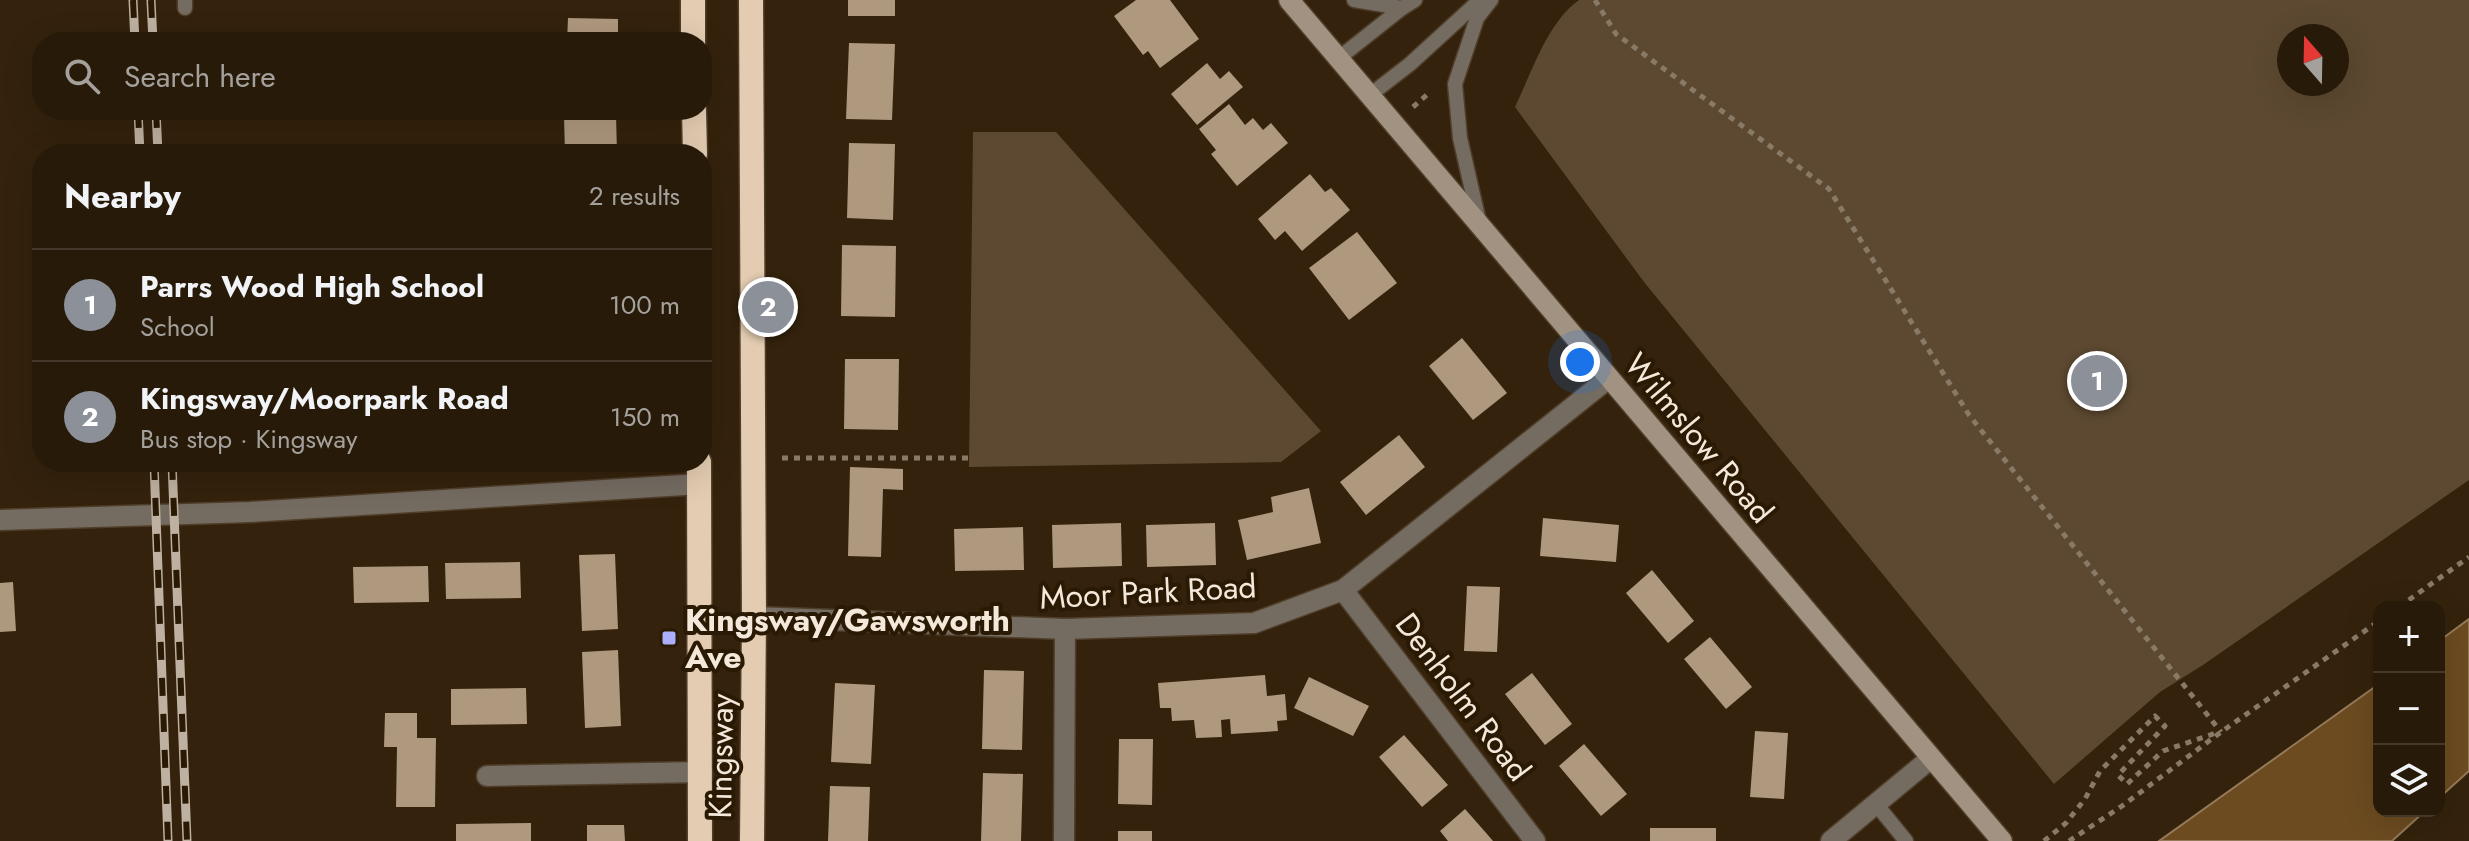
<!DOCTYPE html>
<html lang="en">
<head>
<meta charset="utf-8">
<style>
	body { margin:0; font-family:Jost,sans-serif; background:#332717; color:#f1f3f6 }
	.controls { position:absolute; right:24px; bottom:24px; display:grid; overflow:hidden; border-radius:16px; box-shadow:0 8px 32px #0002 }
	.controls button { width:72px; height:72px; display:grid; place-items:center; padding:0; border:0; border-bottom:2px solid #43382a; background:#271a09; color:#f1f3f6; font:40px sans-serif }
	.compass { position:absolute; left:2277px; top:24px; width:72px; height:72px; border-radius:50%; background:#271a09; box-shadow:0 8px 32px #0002; rotate:340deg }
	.you { position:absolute; left:1580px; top:362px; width:28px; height:28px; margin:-20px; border:6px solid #fff; border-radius:50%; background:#1a73e8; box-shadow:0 0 0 12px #1a73e833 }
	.badge { display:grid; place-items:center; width:52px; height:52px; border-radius:50%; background:#8c9099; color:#fff; font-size:26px; font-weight:700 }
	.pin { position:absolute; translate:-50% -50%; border:4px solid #fff; box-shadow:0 2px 8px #0006 }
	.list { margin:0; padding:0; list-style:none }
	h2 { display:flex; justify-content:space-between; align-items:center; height:104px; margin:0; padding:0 32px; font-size:34px }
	h2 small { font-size:26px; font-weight:400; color:#a4a19c }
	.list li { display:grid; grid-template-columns:52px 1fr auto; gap:24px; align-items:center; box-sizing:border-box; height:112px; padding:0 32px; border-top:2px solid #43382a }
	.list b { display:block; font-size:30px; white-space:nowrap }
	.list p { margin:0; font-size:26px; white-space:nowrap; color:#a4a19c }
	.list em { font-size:26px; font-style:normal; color:#a4a19c }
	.icon { flex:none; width:44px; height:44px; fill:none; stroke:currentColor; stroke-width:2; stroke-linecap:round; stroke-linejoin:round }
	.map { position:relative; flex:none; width:2469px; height:841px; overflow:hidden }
	.search { position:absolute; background:#271a09; box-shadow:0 8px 32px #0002; left:32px; top:32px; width:680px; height:88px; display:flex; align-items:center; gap:20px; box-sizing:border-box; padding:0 28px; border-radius:32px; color:#a4a19c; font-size:30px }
	.panel { position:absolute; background:#271a09; box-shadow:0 8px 32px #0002; left:32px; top:144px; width:680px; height:328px; border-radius:32px }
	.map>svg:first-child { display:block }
	.green { fill:#5d4931; fill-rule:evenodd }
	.water { fill:#6c4b20; stroke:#947a58; stroke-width:2 }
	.building { fill:#ae987e }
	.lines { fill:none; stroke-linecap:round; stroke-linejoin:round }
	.lane-casing { stroke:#4f3e29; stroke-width:17 }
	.street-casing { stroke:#4f3e29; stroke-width:23 }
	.secondary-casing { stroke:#4f3e29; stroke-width:23 }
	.highway-casing { stroke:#4f3e29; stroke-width:27 }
	.path { stroke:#897a68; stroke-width:5; stroke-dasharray:6 6; stroke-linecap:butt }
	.lane { stroke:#746b61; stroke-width:14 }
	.street { stroke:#746b61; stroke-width:20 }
	.secondary { stroke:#a19281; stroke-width:20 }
	.highway { stroke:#e3ccb1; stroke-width:24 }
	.rail-casing { stroke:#beb1a1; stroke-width:9 }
	.rail { stroke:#2a1903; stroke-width:6; stroke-dasharray:18; stroke-linecap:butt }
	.poi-dot { fill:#abaffb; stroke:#2a1903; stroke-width:3 }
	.labels { text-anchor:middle; stroke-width:8; stroke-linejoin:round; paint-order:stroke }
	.street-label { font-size:32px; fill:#f3e8da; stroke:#2a1903 }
	.poi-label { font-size:32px; font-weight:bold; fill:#f3e8da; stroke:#2a1903; text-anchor:start }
</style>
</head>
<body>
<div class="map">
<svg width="2469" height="841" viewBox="0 0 2469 841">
	<rect width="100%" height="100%" fill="#34220c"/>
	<g class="green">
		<path d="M1579 0H2469V480L2203 665 2160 692 2054 784 1644 282 1515 107C1532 72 1547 23 1579 0ZM2337 36V84H2289V36Z"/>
		<path d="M973 132H1056L1321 431 1281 462 969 467Z"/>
	</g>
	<g class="water">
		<path d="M2469 619V771L2439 798V641Z"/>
		<path d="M2379 684V811H2425L2392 841H2159Z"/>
	</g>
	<g class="building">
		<rect x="848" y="0" width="47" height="16"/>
		<path d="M1136 0H1170L1199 39 1160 68 1148 51 1143 55 1114 16Z"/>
		<path d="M568 18 618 19V42H567Z"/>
		<path d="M849 43 895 44 892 120 846 119Z"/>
		<path d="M1207 63 1220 79 1229 71 1243 87 1197 125 1171 94Z"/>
		<path d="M1229 104 1245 125 1253 118 1263 130 1271 123 1288 143 1237 186 1211 154 1216 150 1199 129Z"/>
		<path d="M616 114 617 154H565L564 116Z"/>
		<path d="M849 143 895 144 893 220 847 218Z"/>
		<path d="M1310 174 1325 192 1331 188 1350 210 1302 251 1285 231 1275 240 1258 219Z"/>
		<path d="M1357 232 1397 283 1349 320 1309 268Z"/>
		<path d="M842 245 896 246 895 317 841 316Z"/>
		<path d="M1462 338 1507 393 1473 420 1429 366Z"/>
		<path d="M845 359H899L898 430 844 429Z"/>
		<path d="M1399 435 1425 467 1366 515 1340 482Z"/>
		<path d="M850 467 903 469V490L883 489 881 557 848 556Z"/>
		<path d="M1309 488 1321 543 1247 560 1238 520 1273 512 1271 497Z"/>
		<path d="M1543 518 1619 525 1616 562 1540 556Z"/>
		<path d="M1121 523 1122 566 1053 568 1052 525Z"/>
		<path d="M1215 523 1216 565 1147 567 1146 525Z"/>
		<path d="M1023 527 1024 570 955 571 954 529Z"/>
		<path d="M615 554 618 629 582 631 579 555Z"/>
		<path d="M520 562 521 598 446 599 445 563Z"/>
		<path d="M428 566 429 602 354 603 353 567Z"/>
		<path d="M1652 570 1694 621 1668 643 1626 593Z"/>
		<path d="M13 582 16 631 0 632V583Z"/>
		<path d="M1467 586 1500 587 1497 652 1464 651Z"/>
		<path d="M1710 637 1752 687 1726 709 1684 659Z"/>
		<path d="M618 650 621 726 585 728 582 652Z"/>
		<path d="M984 670 1024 671 1022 750 982 749Z"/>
		<path d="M1532 673 1572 724 1545 745 1505 694Z"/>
		<path d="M1265 675 1267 696 1285 694 1287 720 1277 721 1278 731 1231 734 1230 719 1221 720 1222 737 1196 738 1194 720 1172 721 1171 708H1160L1158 683Z"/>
		<path d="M1309 677 1369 706 1353 736 1294 708Z"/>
		<path d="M835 683 875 685 871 764 831 762Z"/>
		<path d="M526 688 527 724 451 725V689Z"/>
		<path d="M385 713H417V738H436L435 807H396L397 747H384Z"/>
		<path d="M1755 731 1788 733 1784 799 1750 797Z"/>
		<path d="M1404 735 1448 785 1422 807 1379 757Z"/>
		<path d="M1119 739H1153L1152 805 1118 804Z"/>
		<path d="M1584 744 1627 794 1601 816 1559 766Z"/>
		<path d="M983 773 1023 774 1021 841H981Z"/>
		<path d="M830 786 870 787 868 841H828Z"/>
		<path d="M1465 809 1487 834 1493 841H1448L1440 831Z"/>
		<path d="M531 823V841H456V824Z"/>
		<path d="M587 825H624L625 841H587Z"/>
		<rect x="1650" y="828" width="66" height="13"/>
		<rect x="1118" y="831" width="34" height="10"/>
	</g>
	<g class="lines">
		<defs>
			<g id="lane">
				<path d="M1354 0 1402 8 1415 0"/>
				<path d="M185 8V0"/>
				<path d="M1339 58 1402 8"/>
				<path d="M1370 95 1410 64 1480 0"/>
				<path d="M1479 221 1460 138 1455 84 1477 18 1491 0"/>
				<path d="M1876 804 1906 841"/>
			</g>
			<g id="street">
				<path d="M0 520 250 512 700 484"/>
				<path d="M1343 590 1535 841"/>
				<path d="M754 617 1065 629 1254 623 1343 590 1609 378"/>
				<path d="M487 776 702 772"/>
				<path d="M1064 841 1065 629"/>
				<path d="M1831 841 1930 759"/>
			</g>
			<path id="secondary" d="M1289 0 2002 841"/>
			<g id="highway">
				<path d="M693 0V42"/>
				<path d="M751 0 754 617 752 841"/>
				<path d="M694 110 695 154"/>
				<path d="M699 462 700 841"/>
			</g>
		</defs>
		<use href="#lane" class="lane-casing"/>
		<use href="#street" class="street-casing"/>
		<use href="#secondary" class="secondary-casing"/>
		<use href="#highway" class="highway-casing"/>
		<g class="path">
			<path d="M1595 0 1616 34 1829 189 1969 415 2221 732"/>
			<path d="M1413 107 1429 93"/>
			<path d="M782 458H969"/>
			<path d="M2399 607 2469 557"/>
			<path d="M2044 841 2066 823 2085 799 2100 771 2155 716 2165 726 2118 775 2127 784 2163 751 2216 733"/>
			<path d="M2069 841 2122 806 2221 732 2379 621"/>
		</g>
		<use href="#lane" class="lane"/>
		<use href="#street" class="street"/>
		<use href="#secondary" class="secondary"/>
		<use href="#highway" class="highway"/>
		<defs>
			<g id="rail">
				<path d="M133 0 135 42"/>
				<path d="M151 0 153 42"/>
				<path d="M138 110 140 154"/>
				<path d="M156 110 158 154"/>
				<path d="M154 462 168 841"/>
				<path d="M172 462 187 841"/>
			</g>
		</defs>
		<use href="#rail" class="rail-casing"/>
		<use href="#rail" class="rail"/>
	</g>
	<rect class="poi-dot" x="661" y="630" width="16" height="16" rx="4"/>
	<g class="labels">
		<g class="street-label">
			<text transform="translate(1699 438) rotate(50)" y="11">Wilmslow Road</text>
			<text transform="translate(1148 592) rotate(-3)" y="11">Moor Park Road</text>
			<text transform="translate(1463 697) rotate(53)" y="11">Denholm Road</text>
			<text transform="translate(721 756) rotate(-89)" y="11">Kingsway</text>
		</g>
		<g class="poi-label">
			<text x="685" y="631">Kingsway/Gawsworth<tspan x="685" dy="37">Ave</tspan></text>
		</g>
	</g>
</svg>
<div class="controls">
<button>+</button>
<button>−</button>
<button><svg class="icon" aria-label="layers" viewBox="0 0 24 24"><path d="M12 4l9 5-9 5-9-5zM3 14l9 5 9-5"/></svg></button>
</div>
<svg class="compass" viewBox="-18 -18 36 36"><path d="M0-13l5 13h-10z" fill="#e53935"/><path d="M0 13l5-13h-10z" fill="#a4a19c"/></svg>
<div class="you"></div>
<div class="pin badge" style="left:2097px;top:381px">1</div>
<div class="pin badge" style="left:768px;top:307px">2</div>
<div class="search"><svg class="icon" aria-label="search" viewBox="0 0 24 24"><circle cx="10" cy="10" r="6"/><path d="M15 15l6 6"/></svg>Search here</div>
<section class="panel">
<h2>Nearby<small>2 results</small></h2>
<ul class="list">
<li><span class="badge">1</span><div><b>Parrs Wood High School</b><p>School</p></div><em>100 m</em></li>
<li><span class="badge">2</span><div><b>Kingsway/Moorpark Road</b><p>Bus stop · Kingsway</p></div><em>150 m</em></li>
</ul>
</section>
</div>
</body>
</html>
